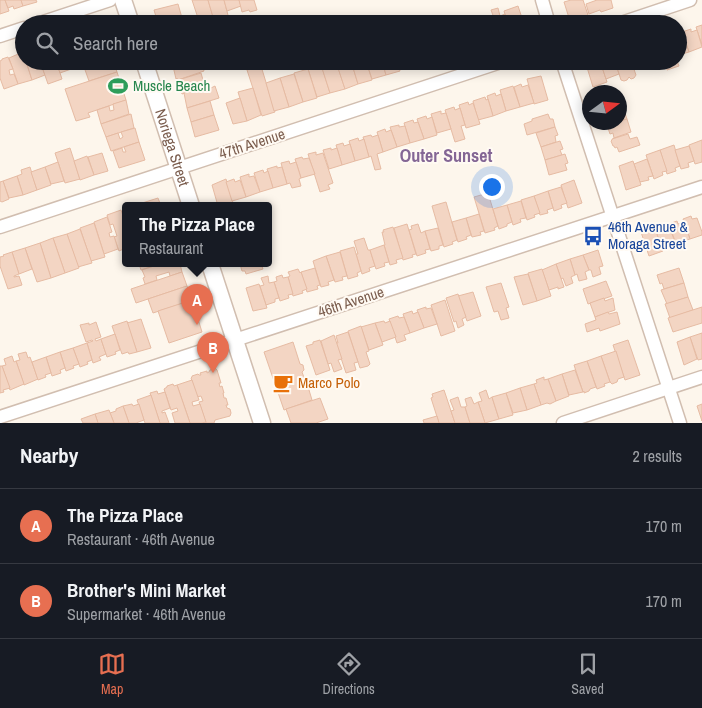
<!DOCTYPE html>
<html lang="en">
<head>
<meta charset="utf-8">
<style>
	body { margin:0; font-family:"Archivo Narrow",sans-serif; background:#20242c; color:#f1f3f6 }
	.compass { position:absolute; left:582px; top:85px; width:45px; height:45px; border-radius:50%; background:#171b24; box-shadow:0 2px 12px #0003; rotate:75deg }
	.you { position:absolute; left:491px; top:186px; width:18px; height:18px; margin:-12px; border:4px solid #fff; border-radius:50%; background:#1a73e8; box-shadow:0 0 0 8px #1a73e833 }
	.badge { display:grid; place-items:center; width:32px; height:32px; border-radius:50%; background:#e76f51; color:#fff; font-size:16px; font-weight:700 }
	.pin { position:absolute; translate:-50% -41px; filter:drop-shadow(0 1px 2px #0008) }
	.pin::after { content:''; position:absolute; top:26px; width:18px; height:15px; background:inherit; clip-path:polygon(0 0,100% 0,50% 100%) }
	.popup { position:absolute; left:122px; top:202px; width:150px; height:65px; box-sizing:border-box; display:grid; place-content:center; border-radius:5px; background:#171b24; filter:drop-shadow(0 1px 4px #0005); font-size:16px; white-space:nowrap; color:#9ea1a6 }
	.popup b { font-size:19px; color:#f1f3f6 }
	.popup::after { content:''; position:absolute; left:50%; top:100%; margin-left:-10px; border:10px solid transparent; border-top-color:#171b24 }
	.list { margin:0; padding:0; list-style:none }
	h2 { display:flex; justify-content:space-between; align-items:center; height:65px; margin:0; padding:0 20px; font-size:21px }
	h2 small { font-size:16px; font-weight:400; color:#9ea1a6 }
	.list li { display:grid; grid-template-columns:32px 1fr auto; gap:15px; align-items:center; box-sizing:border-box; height:75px; padding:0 20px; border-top:1px solid #363941 }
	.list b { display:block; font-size:19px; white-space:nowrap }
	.list p { margin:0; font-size:16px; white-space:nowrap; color:#9ea1a6 }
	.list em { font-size:16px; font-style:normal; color:#9ea1a6 }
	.icon { flex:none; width:28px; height:28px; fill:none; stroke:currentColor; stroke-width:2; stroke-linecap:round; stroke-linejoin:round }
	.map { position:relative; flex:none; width:702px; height:423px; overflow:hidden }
	.search { position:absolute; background:#171b24; box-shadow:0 2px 12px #0003; left:15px; right:15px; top:15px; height:55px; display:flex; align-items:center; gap:12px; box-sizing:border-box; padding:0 18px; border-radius:28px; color:#9ea1a6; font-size:19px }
	.sheet { height:215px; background:#171b24 }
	nav { display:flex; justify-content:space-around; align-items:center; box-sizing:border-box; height:70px; border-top:1px solid #363941; background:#171b24; font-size:14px; color:#9ea1a6 }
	nav a { display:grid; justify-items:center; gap:2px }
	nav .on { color:#e76f51 }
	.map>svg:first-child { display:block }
	.building { fill:#f3d5c3; stroke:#e6bba3 }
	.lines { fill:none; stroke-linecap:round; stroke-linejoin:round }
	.minor-casing { stroke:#d1beb0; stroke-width:15 }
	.tertiary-casing { stroke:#d1beb0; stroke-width:19 }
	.minor { stroke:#fff; stroke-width:12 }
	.tertiary { stroke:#fff; stroke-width:16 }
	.labels { text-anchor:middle; stroke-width:4; stroke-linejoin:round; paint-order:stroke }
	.leisure-label { font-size:15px; fill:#27864d; stroke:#fffaf3; text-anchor:start }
	.street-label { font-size:15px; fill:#7a5c4d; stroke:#fffaf3 }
	.transit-label { font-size:15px; fill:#164399; stroke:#fffaf3; text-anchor:start }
	.food-label { font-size:15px; fill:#c56008; stroke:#fffaf3; text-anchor:start }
	.quarter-label { font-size:18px; font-weight:bold; fill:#846695; stroke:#fffaf3 }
</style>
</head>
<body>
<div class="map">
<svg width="702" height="423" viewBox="0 0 702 423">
	<rect width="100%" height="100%" fill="#fdf6ec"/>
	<g class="building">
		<path d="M0 0H5L9 11 0 14Z"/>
		<path d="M5 0H21L23 6 14 9 13 6 8 8Z"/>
		<path d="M21 0H36L37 2 23 6Z"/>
		<path d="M192 0H208L215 23 209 24 207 18 199 21Z"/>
		<path d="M208 0H224L229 19 215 24Z"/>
		<path d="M224 0H239L241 6 227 11Z"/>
		<path d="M239 0H254L257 10 250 12 249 10 242 12Z"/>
		<path d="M571 0H583L588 15 570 21 564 2Z"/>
		<path d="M597 0H611L613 8 601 12 600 10 589 14 586 4Z"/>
		<path d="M178 4 182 18 160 24 159 19 157 20 154 10Z"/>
		<path d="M518 6 524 24H508L504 11Z"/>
		<path d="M498 8 500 16 505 14 508 24H492L491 19 494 18 491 10Z"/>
		<path d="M429 16 431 24H419L418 20Z"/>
		<path d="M183 17 185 24H162L182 18Z"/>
		<path d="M491 19 492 24H477V23Z"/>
		<path d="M702 25V45L696 27Z"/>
		<path d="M691 29V32L697 30 702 47 689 52 682 32Z"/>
		<path d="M683 35 689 52 678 55V36Z"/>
		<path d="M23 52 24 61H26L32 80 18 84 9 58Z"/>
		<path d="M8 57 13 69 9 70 10 75 14 74 18 84 4 89 0 78V61L2 60V59Z"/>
		<path d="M26 61H40L45 75 32 80Z"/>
		<path d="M40 61H56L62 79 48 84Z"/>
		<path d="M56 61H72L74 68 60 73Z"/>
		<path d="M82 61H102L84 67Z"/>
		<path d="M102 61H115L116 65 115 66 117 72 89 81 84 67Z"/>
		<path d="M172 61H190L173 66Z"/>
		<path d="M190 61H201L204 71 178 80 177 78 176 79 173 66Z"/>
		<path d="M311 61H320L330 93 317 97 308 69 313 68Z"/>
		<path d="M333 61H336L345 89 330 93 321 65Z"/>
		<path d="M339 61H351L358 84 345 89 336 62Z"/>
		<path d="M351 61H366L372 80 358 84Z"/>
		<path d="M366 61H382L386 75 372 79Z"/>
		<path d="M382 61H397L400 71 386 75Z"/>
		<path d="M397 61H412L414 66 404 69 403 67 399 68Z"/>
		<path d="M412 61H429V62L417 66 416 63 413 64Z"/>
		<path d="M591 61H600L607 82 593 87 586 64 591 63Z"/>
		<path d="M600 61H615L619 74 606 79Z"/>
		<path d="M615 61H631L636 75 634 78 631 79 629 77 627 80 624 81 621 80Z"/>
		<path d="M631 61H646L647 65 634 70Z"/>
		<path d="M665 61H677L679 66 667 70Z"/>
		<path d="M261 66 275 112 262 116 247 70Z"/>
		<path d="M308 69 317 98 303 102 294 73Z"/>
		<path d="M117 72 126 100 88 113 90 117 76 121 65 89Z"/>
		<path d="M201 73 205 87 182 94 178 80Z"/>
		<path d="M294 74 303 102 289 107 280 78Z"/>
		<path d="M541 76 548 100 534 104 527 79Z"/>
		<path d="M280 78 289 107 274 111 266 83Z"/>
		<path d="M521 84 522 87 528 85 534 103 520 107 514 87Z"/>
		<path d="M210 85 211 88 215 86 219 98 187 108 184 93Z"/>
		<path d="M513 86 520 107 506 111 500 90Z"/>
		<path d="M253 88 261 115 247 121 238 92Z"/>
		<path d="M495 93 496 96 501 94 506 111 493 116 487 96Z"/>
		<path d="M485 97 486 100 488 99 493 116 478 120 473 101Z"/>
		<path d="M240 98 247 121 233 124 226 103Z"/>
		<path d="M126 100 129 114 101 124 97 110 109 106 110 111 114 110 113 104Z"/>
		<path d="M210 101 214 115 191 122 187 108Z"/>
		<path d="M468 102 469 105 473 103 480 124 466 128 459 105Z"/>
		<path d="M622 105 627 119 620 121V106Z"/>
		<path d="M454 107 455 110 460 108 465 125 461 126 465 139 455 142 445 110Z"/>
		<path d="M441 111V114L446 113 451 129 437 133 431 114Z"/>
		<path d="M131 114 134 128 106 137 101 124Z"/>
		<path d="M548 114 550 119H553L555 127 527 135 524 124 532 121V119Z"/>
		<path d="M214 115 219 130 195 137 191 122Z"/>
		<path d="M426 116 427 119 432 117 437 135 424 139 417 119Z"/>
		<path d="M627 119 631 132 614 138 613 133 610 134 607 125 615 122H620V121Z"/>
		<path d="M413 120 414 123 418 122 424 139 410 143 404 123Z"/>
		<path d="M399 125V127L405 126 410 143 397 147 390 127Z"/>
		<path d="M555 127 558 135 555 136 556 142 541 147 536 133Z"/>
		<path d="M135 128 139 142 111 151 106 137 118 133 120 139 123 137 121 132Z"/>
		<path d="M385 129 386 132 391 130 397 147 383 152 377 132Z"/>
		<path d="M628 134 630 139 637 137 640 145 619 152 617 147 615 148 614 146H613L611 141 612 140V139Z"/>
		<path d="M371 135 372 137 378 135 383 152 377 154 381 169 375 170 371 156 369 157 363 137Z"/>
		<path d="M358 138 359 141 364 139 369 157 355 161 349 141Z"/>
		<path d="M702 140V162L695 164 689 145Z"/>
		<path d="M560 141 563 149 560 150 562 155 545 160 541 147Z"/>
		<path d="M139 142 145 160 119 168 113 151 122 148 123 152H126L124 147Z"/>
		<path d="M343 143 344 146 350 144 355 161 342 165 336 145Z"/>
		<path d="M674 145 680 166 675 168 676 171 667 174 660 150Z"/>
		<path d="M689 146 694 161 688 163 689 167 681 169 675 150Z"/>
		<path d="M70 148 80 179 65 183 55 153Z"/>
		<path d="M331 148V150L337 148 342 165 329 169 323 150Z"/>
		<path d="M660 150 667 171 662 172 663 175 654 179 646 155Z"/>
		<path d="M316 152V155L323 153 333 183 328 185 330 189 320 192 308 154Z"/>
		<path d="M102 153 108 171 94 175 88 157Z"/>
		<path d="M565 154 568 163 565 164 567 170 549 175 545 160Z"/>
		<path d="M87 156 94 175 80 180 74 161Z"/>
		<path d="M302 157 303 159 309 158 315 174 301 178 295 159Z"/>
		<path d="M647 159 653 176 648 177 649 180 640 182 634 164Z"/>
		<path d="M289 161 290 164 296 162 301 178 299 179 301 186 292 188 290 183 287 184 281 163Z"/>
		<path d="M633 161 641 185 626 190 619 166Z"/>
		<path d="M58 162 64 181 51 184 45 167Z"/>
		<path d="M277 166V168L282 167 287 184 273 188 267 169Z"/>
		<path d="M30 167 37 190 23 195 17 176 22 174 21 170Z"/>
		<path d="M45 167 51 185 37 190 31 172Z"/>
		<path d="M263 170 264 173 268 171 273 188 260 192 254 173Z"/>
		<path d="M249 174V177L254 176 260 192 246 197 240 177Z"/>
		<path d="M17 176 23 195 9 198 3 181Z"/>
		<path d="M226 179 233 203 223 206H218L212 185Z"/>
		<path d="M234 179 235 182 240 180 246 197 232 201 226 182Z"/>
		<path d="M574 180 582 203 568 208 561 185Z"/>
		<path d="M3 181 9 199 2 202 0 201V182Z"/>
		<path d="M561 187 567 203 561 205 562 208 554 211 548 191Z"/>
		<path d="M548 191 553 208 547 210 548 213 540 215 534 196Z"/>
		<path d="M488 193 498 226 494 228 495 230 485 233 474 197Z"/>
		<path d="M534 196 540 213 534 215 535 217 527 220 521 200Z"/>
		<path d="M158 198 161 206H137L136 205Z"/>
		<path d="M521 201 526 218 520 219 521 222 513 225 507 205Z"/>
		<path d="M446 202 457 240 452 242 453 244 444 247 432 206Z"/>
		<path d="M507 205 512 222 507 224V226L499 229 493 209Z"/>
		<path d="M121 210 126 224V248L119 251 114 237 117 236 113 224 110 225 107 215Z"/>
		<path d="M479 214 484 231 480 232 481 235 472 237 466 218Z"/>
		<path d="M691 216 692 219 697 218 702 232V235L690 239 683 219Z"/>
		<path d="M107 217 112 232 109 233 110 237 114 236 118 249 104 254 94 222Z"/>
		<path d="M466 218 471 235 466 237 467 239 458 242 452 222Z"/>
		<path d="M677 221 678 224 684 222 690 239 676 244 669 224Z"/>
		<path d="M94 223 105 257 91 261 80 228Z"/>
		<path d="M407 224 416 254 412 255 413 257 403 260 394 228Z"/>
		<path d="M418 224 421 233 425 231 430 249 425 250 426 253 417 256 409 230 412 229 411 226Z"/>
		<path d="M664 226 665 228 669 227 676 244 662 249 655 229Z"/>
		<path d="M393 227 403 258 396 260 397 263 390 265 384 245H385L382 232H384L383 230Z"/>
		<path d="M438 228 443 245 439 246V249L431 251 425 231Z"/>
		<path d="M80 229 92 263 78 267 67 234Z"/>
		<path d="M655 229 663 251 649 256 641 232Z"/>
		<path d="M67 234 79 268 65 273 53 238Z"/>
		<path d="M53 238 65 273 51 278 40 243Z"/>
		<path d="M364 238 368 250H370L375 266 369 268 370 271 362 274 356 254H358L354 241Z"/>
		<path d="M40 243 51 278 37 282 25 248Z"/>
		<path d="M384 245 389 262 384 263 385 266 376 269 370 250Z"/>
		<path d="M354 247 361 271 357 273 358 276 348 279 340 251Z"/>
		<path d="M25 248 32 269 19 274 12 252Z"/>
		<path d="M598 250 603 266 599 267 601 274 593 277 591 270H589L583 255Z"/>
		<path d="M12 252 19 274 14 276V277L19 276 22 285 8 289 0 266V257L4 256 3 255Z"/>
		<path d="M340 252 347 276 342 277 343 280 335 282 326 256Z"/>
		<path d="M583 255 589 270 585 272 587 279 579 281 577 274 575 275 570 259Z"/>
		<path d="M326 256 334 280 328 282 329 285 321 287 313 261Z"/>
		<path d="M570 259 575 275 571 277 573 283 566 286 563 278 561 279 556 264Z"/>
		<path d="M139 264H152L153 266 141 270Z"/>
		<path d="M160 264H180L182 272 170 276 169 272 156 276 157 280 145 284 143 278 145 277 142 270Z"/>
		<path d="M240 264H261L263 269 246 274 245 271H242Z"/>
		<path d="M556 264 564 287 558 289V287L549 290 542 270Z"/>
		<path d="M315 268 320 285 317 286 318 289 307 292 301 272Z"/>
		<path d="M679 268 684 283 664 289 662 283 660 284 657 275Z"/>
		<path d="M298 269 300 273 301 272 307 289 302 291 303 293 293 296 288 277 290 276 288 272Z"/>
		<path d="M542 269 551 296 537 301 528 273Z"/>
		<path d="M182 272 187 286 136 303 131 289Z"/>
		<path d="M528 274 537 301 523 305 514 277Z"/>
		<path d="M282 275 283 278 288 277 293 294 288 295 289 298 280 301 274 282 277 281 276 277Z"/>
		<path d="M268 276 269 283 274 282 279 298 275 299V302L266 305 260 286 264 285 261 278Z"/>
		<path d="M606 281 612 296 588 304 583 289Z"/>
		<path d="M501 283 509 307 506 308 509 318 501 320 498 311 494 312 486 287Z"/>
		<path d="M684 283 688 297 667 304 661 290Z"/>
		<path d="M259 284 267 308 253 311 246 288Z"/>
		<path d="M187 286 193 300 153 313 148 299Z"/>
		<path d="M473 292 481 316 467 321 458 296Z"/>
		<path d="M458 294 466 317 462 319 464 325 458 328 456 321 454 322 446 298Z"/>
		<path d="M688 297 693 310 670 318 665 304Z"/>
		<path d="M604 298 605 301 613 298 615 310 595 317 590 303Z"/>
		<path d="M192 300 202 332 169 343 158 311Z"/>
		<path d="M445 300 455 331 441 336 431 305Z"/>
		<path d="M426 307V309L431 308 437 324 424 328 417 310Z"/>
		<path d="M702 307V323L673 332 668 318Z"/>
		<path d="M412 311 413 314 418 312 424 328 410 333 403 314Z"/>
		<path d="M608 312 609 314 617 312 620 324 600 331 599 328 587 332 585 324 596 320 595 317Z"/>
		<path d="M398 316 399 318 404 317 410 333 404 335 406 340 397 343 389 319Z"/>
		<path d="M141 319 151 348 137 352 127 323Z"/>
		<path d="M127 321 137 352 129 354 128 352 122 354 112 326Z"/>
		<path d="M384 321 385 323 390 321 396 337 382 342 375 323Z"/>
		<path d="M96 322 101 337 95 339 96 341 101 339 106 354 99 357 101 360 93 363 87 343 93 341 92 340 86 342 80 325 89 323V325Z"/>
		<path d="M375 323 383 345 369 350 361 327Z"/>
		<path d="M361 326 369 351 366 352 370 364 368 366 360 368 348 331Z"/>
		<path d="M348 332 358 362 354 363 356 370 346 373 336 343H338L336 336Z"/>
		<path d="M702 333V359L698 360 690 337Z"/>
		<path d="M115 334 120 350 115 352 116 354 107 357 101 339Z"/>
		<path d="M334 335 342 359 338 360 342 369 334 372 331 363 328 364 321 341Z"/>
		<path d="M690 337 697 359 684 365 677 342Z"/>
		<path d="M320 340 330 370 316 375 306 346 313 344V342Z"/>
		<path d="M628 340 640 375 625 380 613 345Z"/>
		<path d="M293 342 300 364 303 365 304 370 302 372 306 383 309 384 310 388 309 390 312 400 284 410 264 352Z"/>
		<path d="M87 343 92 360 87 362 88 364 80 367 73 348Z"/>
		<path d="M73 348 79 364 73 366 74 368 66 371 60 352Z"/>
		<path d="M616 351 624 377 618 379 617 382 612 384 610 382 601 356Z"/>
		<path d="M26 352 28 358 30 357 38 379 24 385 16 361 20 360 18 354Z"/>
		<path d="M60 352 65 368 60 370 61 373 52 376 46 357Z"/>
		<path d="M12 356 14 362 16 361 24 384 10 390 2 366 6 365 4 359Z"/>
		<path d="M601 356 610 382 604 384 605 386 597 389 587 361Z"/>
		<path d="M46 357 51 373 45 375 46 377 38 380 32 362Z"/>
		<path d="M587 361 596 387 590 389 589 391 584 393V391L583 392 574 365Z"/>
		<path d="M0 366H2L10 388 3 390 4 392 0 393Z"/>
		<path d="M215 368 217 370 221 383H219L220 387 222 386 224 393H223L224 398H226L228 405H226L227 408 230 409 231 413 230 416 215 420 214 423H206L199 402 203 401 201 396 197 397 191 378 192 377V376L198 374 199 375H201L200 373 207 371V373L209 372 210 370Z"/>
		<path d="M575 370 583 392 569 395 562 374Z"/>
		<path d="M562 374 569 396 556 401 548 379Z"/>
		<path d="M544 377V380L548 379 556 401 550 404 547 403 541 405 534 384 537 383 536 380Z"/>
		<path d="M192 380 199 400 192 402 193 406 200 404 206 422 202 423H190L177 385Z"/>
		<path d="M173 384 174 386 177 385 190 423H175L172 413 178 411 177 408 171 410 164 389 167 387V386Z"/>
		<path d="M534 384 541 405 527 410 520 388Z"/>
		<path d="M520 388 527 410 513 413 506 393Z"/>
		<path d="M444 390 455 423H439L431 398 433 397 432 394Z"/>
		<path d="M486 390 489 399 492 397 499 419 485 423 478 402 482 401 479 393Z"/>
		<path d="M157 391 158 394 165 392 170 408 162 411V413L165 412 169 423H160L150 393Z"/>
		<path d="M506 393 513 415 499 419 492 397Z"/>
		<path d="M151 395 160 423H145L137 400Z"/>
		<path d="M458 397 461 407H465L470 423H455L451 411 454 410 450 400Z"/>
		<path d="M471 397 474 404 478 402 485 423H470L465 407 467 406 465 399Z"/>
		<path d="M320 398 328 419 316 423H291L286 409Z"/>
		<path d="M132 404 133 406 139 404 144 420 136 423H129L123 406Z"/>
		<path d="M702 404V421L697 406Z"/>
		<path d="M123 406 129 423H114L110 413 116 411V409Z"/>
		<path d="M109 410 114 423H98L95 414Z"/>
		<path d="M95 414 98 423H83L81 419Z"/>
		<path d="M437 416 439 423H424L423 420Z"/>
	</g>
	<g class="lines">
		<defs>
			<g id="minor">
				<path d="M542 0 549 24"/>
				<path d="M37 24 110 0"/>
				<path d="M618 24 690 0"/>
				<path d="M0 36 24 28"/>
				<path d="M562 61 680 423"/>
				<path d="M0 227 504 61"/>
				<path d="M0 417 702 187"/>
				<path d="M563 423 702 377"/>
			</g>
			<g id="tertiary">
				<path d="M123 0 131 24"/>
				<path id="s1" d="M144 61 191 206"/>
				<path d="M210 264 262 423"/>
			</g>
		</defs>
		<use href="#minor" class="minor-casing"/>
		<use href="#tertiary" class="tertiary-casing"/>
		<use href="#minor" class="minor"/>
		<use href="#tertiary" class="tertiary"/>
	</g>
	<defs>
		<symbol id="stadium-bare" viewBox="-9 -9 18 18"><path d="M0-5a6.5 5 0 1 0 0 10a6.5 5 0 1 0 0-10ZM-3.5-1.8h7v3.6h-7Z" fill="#2e9e5b" stroke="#fffaf3" stroke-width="2.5" paint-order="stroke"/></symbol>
		<symbol id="bus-bare" viewBox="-9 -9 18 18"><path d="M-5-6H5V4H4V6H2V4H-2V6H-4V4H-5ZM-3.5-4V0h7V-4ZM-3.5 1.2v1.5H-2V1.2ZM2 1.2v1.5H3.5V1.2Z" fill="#1a4fb4" stroke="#fffaf3" stroke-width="2.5" paint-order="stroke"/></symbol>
		<symbol id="cafe-bare" viewBox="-9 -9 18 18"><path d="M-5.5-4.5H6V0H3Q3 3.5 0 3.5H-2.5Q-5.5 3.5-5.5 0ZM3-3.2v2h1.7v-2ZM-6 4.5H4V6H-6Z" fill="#e8710a" stroke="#fffaf3" stroke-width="2.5" paint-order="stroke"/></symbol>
	</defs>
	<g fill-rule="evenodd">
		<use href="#stadium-bare" x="104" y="72" width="28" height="28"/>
		<use href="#bus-bare" x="579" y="222" width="28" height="28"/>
		<use href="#cafe-bare" x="269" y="369" width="28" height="28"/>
	</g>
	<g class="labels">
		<g class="leisure-label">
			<text x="133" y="91">Muscle Beach</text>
		</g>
		<g class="street-label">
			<text transform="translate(252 144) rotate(-18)" y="5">47th Avenue</text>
			<text dy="5" stroke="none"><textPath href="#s1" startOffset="91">Noriega Street</textPath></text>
			<text transform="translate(351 302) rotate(-18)" y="5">46th Avenue</text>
		</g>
		<g class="transit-label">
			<text x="608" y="232">46th Avenue &amp;<tspan x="608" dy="17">Moraga Street</tspan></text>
		</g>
		<g class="food-label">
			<text x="298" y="388">Marco Polo</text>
		</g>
		<g class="quarter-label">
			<text x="446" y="162">Outer Sunset</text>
		</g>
	</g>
</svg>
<svg class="compass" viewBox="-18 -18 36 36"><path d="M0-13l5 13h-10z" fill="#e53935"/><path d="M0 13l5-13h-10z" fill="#9ea1a6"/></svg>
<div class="you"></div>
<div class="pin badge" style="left:197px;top:325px">A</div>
<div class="popup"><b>The Pizza Place</b>Restaurant</div>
<div class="pin badge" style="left:213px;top:373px">B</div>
<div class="search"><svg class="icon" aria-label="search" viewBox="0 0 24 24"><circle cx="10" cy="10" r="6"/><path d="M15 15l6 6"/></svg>Search here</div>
</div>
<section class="sheet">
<h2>Nearby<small>2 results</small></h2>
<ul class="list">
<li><span class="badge">A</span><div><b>The Pizza Place</b><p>Restaurant · 46th Avenue</p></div><em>170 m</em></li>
<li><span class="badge">B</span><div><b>Brother's Mini Market</b><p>Supermarket · 46th Avenue</p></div><em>170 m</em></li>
</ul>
</section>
<nav>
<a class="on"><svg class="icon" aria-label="map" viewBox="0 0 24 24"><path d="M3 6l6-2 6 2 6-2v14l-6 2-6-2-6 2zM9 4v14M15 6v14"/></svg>Map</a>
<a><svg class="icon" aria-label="directions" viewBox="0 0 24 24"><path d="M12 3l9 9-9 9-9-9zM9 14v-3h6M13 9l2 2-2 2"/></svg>Directions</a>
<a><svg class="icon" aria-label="saved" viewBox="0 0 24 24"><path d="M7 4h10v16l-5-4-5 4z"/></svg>Saved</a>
</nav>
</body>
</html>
